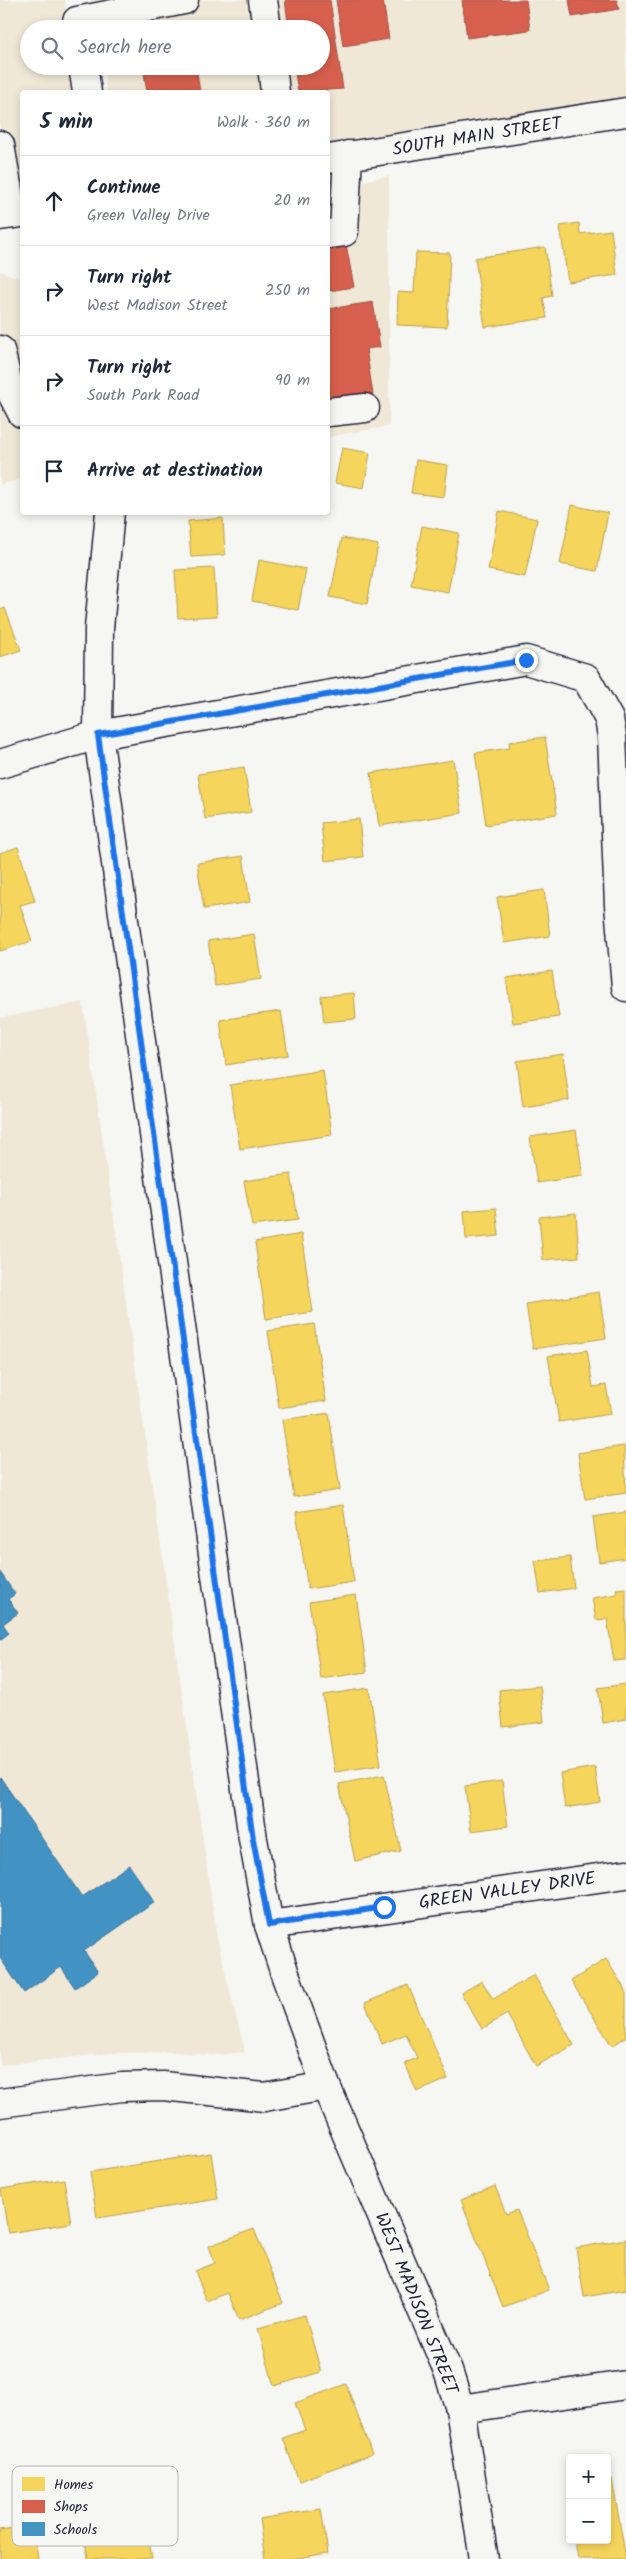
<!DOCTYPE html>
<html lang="en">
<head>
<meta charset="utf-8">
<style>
	body { margin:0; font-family:Kalam,sans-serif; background:#f6f6f7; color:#1f2937 }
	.controls { position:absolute; right:15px; bottom:15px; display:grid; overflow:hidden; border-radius:5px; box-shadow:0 2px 8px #0003 }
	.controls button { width:45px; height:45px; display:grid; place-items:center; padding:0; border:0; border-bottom:1px solid #e0e1e3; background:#fff; color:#1f2937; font:25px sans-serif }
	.stop { position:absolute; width:15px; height:15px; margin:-11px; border:4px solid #1a73e8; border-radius:50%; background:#fff }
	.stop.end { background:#1a73e8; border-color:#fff; box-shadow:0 1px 5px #0008 }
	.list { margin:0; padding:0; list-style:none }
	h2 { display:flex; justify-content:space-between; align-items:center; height:65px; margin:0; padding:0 20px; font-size:21px }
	h2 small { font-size:16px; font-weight:400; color:#747a83 }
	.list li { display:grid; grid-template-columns:32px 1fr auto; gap:15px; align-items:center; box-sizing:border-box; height:90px; padding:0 20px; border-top:1px solid #e0e1e3 }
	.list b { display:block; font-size:19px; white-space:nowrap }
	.list p { margin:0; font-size:16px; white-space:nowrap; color:#747a83 }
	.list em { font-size:16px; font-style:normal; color:#747a83 }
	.icon { flex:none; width:28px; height:28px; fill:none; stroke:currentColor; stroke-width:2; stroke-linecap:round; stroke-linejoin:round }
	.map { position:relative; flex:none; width:626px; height:2559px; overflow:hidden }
	.search { position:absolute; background:#fff; box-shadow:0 2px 8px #0003; left:20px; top:20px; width:310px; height:55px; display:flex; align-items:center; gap:12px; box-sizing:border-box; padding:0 18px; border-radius:28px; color:#747a83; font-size:19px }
	.panel { position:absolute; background:#fff; box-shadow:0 2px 8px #0003; left:20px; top:90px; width:310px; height:425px; border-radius:5px }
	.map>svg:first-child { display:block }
	.built { fill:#f0e8d7 }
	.homes { fill:#f6d55c; stroke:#b69f52 }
	.shops { fill:#d6604d; stroke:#a04d48 }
	.schools { fill:#4393c3; stroke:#39719a }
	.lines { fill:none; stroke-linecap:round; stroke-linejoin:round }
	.minor-casing { stroke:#22223b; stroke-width:31 }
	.major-casing { stroke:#22223b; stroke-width:31 }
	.minor { stroke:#f6f6f2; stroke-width:28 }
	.major { stroke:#f6f6f2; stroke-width:28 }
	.route { stroke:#1a73e8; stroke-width:6 }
	.labels { text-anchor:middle; stroke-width:5; stroke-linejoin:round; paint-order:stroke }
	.street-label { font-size:18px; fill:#22223b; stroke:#f6f6f2 }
	.key { fill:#f6f6f2; stroke:#b6b6bb; stroke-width:1 }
	.key-label { font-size:14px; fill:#22223b }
</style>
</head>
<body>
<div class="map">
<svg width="626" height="2559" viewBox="0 0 626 2559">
	<rect width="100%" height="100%" fill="#f6f6f2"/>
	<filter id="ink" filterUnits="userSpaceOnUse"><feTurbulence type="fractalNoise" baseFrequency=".02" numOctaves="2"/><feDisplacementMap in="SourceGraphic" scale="10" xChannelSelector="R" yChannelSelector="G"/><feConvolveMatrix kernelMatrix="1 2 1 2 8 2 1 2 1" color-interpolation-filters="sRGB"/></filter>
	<g filter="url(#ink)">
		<g class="built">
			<path d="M0 0H65L69 29H29V66H75L79 92H22V194L0 197Z"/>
			<path d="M91 0H626V102L328 149V92H107L103 66H321V29H96Z"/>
			<path d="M389 176V426L328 437V187Z"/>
			<path d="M0 271 22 279V479L0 485Z"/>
			<path d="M83 1002 217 1938 245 2052 213 2055 175 2052 113 2053 0 2065V1018Z"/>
		</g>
		<g class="homes">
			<path d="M579 223 580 234 611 230 617 275 568 282 560 226Z"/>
			<path d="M545 247 552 296 543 298 547 318 485 327 475 258Z"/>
			<path d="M416 252 450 253 447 327 397 325 398 292 414 293Z"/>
			<path d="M342 448 370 453 364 488 335 483Z"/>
			<path d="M416 460 448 465 444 497 411 493Z"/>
			<path d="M572 505 608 513 597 571 560 564Z"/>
			<path d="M499 511 537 519 525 577 488 570Z"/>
			<path d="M223 518 225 555 191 557 188 521Z"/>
			<path d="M422 526 459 533 448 592 411 585Z"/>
			<path d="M342 538 378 545 367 604 330 597Z"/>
			<path d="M259 560 306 569 298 610 252 601Z"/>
			<path d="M214 568 217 616 178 618 175 570Z"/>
			<path d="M5 608 21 650 0 657V610Z"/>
			<path d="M545 737 557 814 486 825 475 753 510 748 509 742Z"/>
			<path d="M453 760 462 813 379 826 371 773Z"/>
			<path d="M244 767 251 812 205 819 198 774Z"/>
			<path d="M359 819 363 857 325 861 321 823Z"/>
			<path d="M18 847 35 901 20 905 32 941 0 951V853Z"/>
			<path d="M243 856 250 902 204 909 197 863Z"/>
			<path d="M544 890 550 936 504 943 497 897Z"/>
			<path d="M254 934 261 979 215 986 208 941Z"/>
			<path d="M552 971 559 1017 513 1023 506 978Z"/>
			<path d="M354 993 356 1019 324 1022 321 996Z"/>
			<path d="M281 1011 288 1055 226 1065 220 1020Z"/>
			<path d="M563 1054 569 1100 523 1107 517 1061Z"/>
			<path d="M323 1070 332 1135 240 1149 230 1085Z"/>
			<path d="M576 1130 583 1176 537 1183 530 1137Z"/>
			<path d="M291 1174 298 1220 252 1226 244 1181Z"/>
			<path d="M496 1208 499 1236 466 1239 464 1211Z"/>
			<path d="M576 1213 579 1257 543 1260 539 1217Z"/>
			<path d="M301 1234 313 1312 266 1319 255 1242Z"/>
			<path d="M599 1292 606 1338 533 1349 526 1304Z"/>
			<path d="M314 1324 326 1401 279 1408 268 1331Z"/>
			<path d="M587 1350 593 1387 606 1385 611 1414 559 1422 548 1356Z"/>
			<path d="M329 1413 340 1490 294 1497 282 1420Z"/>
			<path d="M624 1446 626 1493 585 1499 578 1453Z"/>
			<path d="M343 1505 354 1582 308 1589 296 1512Z"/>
			<path d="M626 1512V1558L599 1562 593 1517Z"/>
			<path d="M570 1557 574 1588 540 1593 535 1561Z"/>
			<path d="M626 1588V1660L614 1661 607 1619 596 1620 592 1598 617 1594 616 1589Z"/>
			<path d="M356 1595 367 1672 321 1679 309 1602Z"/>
			<path d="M626 1684V1719L603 1723 598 1688Z"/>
			<path d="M540 1686 544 1722 503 1727 499 1690Z"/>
			<path d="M369 1688 381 1765 335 1772 323 1695Z"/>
			<path d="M595 1767 600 1802 565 1808 560 1773Z"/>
			<path d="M384 1775 401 1851 355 1861 339 1784Z"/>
			<path d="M502 1781 508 1826 471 1831 465 1786Z"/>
			<path d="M606 1959 626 1991V2037L612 2046 571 1981Z"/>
			<path d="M534 1975 574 2045 536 2066 507 2014 482 2029 461 1993 482 1981 493 1999Z"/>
			<path d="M408 1985 448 2079 417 2092 405 2063 417 2058 406 2034 382 2044 365 2003Z"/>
			<path d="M211 2153 218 2199 97 2218 90 2172Z"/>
			<path d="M64 2179 71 2223 8 2233 1 2189Z"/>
			<path d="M495 2186 506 2214 517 2210 549 2290 503 2307 461 2200Z"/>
			<path d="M254 2229 283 2303 239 2320 228 2293 207 2301 195 2271 215 2263 209 2246Z"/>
			<path d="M626 2239V2290L584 2297 576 2248Z"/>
			<path d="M305 2315 321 2372 274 2386 258 2328Z"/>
			<path d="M346 2384 372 2454 299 2481 283 2438 305 2430 295 2403Z"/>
			<path d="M607 2479H612L626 2559H578L575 2540H607Z"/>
			<path d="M321 2509 328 2553 291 2559H265L259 2519Z"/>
			<path d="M146 2522 152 2559H88L84 2531Z"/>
			<path d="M33 2525 38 2559H0V2530Z"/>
		</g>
		<g class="shops">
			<path d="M285 0H330L343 89 298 92 294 66H321V29H289Z"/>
			<path d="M336 0H383L389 39 343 46Z"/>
			<path d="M462 0H526L530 30 467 38Z"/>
			<path d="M569 0H617L619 9 572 17Z"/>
			<path d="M143 66H196L200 92H147Z"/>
			<path d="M346 244 354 287 328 291V247Z"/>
			<path d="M373 302 380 347 366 349 373 394 328 401V309Z"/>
		</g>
		<g class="schools">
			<path d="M0 1572 15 1594 8 1599 18 1613 3 1624 9 1633 0 1640Z"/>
			<path d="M0 1777 82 1897 129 1865 155 1902 84 1951 98 1972 75 1988 61 1967 24 1993 0 1958Z"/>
		</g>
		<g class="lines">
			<defs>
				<g id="minor">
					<path d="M263 0 267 29"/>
					<path d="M77 21 184 0"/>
					<path d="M83 66 87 92"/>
					<path d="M272 66 275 92"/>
					<path d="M0 145 12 214"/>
					<path d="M328 234 344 232 348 155"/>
					<path d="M0 350 9 388 22 413"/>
					<path d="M328 412 365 408"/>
					<path d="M110 512 99 628 98 735 253 1839 269 1925 285 1974 326 2086 448 2371 460 2409 484 2559"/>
					<path d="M0 764 98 735 526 660 586 678 609 719 612 736 619 905 626 987"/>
					<path d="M269 1925 626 1874"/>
					<path d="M0 2103 122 2087 163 2086 264 2097 326 2086"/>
					<path d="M460 2409 626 2385"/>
				</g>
				<g id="major">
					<path d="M328 159 626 112"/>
					<path d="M0 216 22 213"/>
				</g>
			</defs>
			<use href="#minor" class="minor-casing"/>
			<use href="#major" class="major-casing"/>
			<use href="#minor" class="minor"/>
			<use href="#major" class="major"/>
		</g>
	</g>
	<g class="lines" filter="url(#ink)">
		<path class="route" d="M384 1907 269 1925 253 1839 98 735 526 660"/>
	</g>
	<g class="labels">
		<g class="street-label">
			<text transform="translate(477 136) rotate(-9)" y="6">SOUTH MAIN STREET</text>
			<text transform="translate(507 1890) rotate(-8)" y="6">GREEN VALLEY DRIVE</text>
			<text transform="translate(417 2303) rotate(68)" y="6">WEST MADISON STREET</text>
		</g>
	</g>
	<rect x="12" y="2466" width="166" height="80" rx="8" class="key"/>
	<rect x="22" y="2477" width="23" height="14" fill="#f6d55c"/>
	<rect x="22" y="2500" width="23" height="13" fill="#d6604d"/>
	<rect x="22" y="2522" width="23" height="14" fill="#4393c3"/>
	<g class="key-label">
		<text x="54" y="2489">Homes</text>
		<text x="54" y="2511">Shops</text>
		<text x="54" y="2534">Schools</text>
	</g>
</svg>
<div class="controls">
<button>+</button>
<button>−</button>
</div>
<div class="stop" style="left:384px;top:1907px"></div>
<div class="stop end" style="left:526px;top:660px"></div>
<div class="search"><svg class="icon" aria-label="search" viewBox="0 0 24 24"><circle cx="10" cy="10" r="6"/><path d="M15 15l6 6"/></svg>Search here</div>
<section class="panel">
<h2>5 min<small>Walk · 360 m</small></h2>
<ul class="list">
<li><svg class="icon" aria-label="ahead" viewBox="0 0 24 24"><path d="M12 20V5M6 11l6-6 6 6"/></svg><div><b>Continue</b><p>Green Valley Drive</p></div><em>20 m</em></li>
<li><svg class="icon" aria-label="right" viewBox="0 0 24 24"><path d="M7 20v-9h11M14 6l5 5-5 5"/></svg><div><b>Turn right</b><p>West Madison Street</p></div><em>250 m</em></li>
<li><svg class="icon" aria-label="right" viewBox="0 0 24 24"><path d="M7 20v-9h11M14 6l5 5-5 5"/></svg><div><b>Turn right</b><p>South Park Road</p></div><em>90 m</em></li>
<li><svg class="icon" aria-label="arrive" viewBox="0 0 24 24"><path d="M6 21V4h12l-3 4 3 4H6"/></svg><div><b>Arrive at destination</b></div></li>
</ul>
</section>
</div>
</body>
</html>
